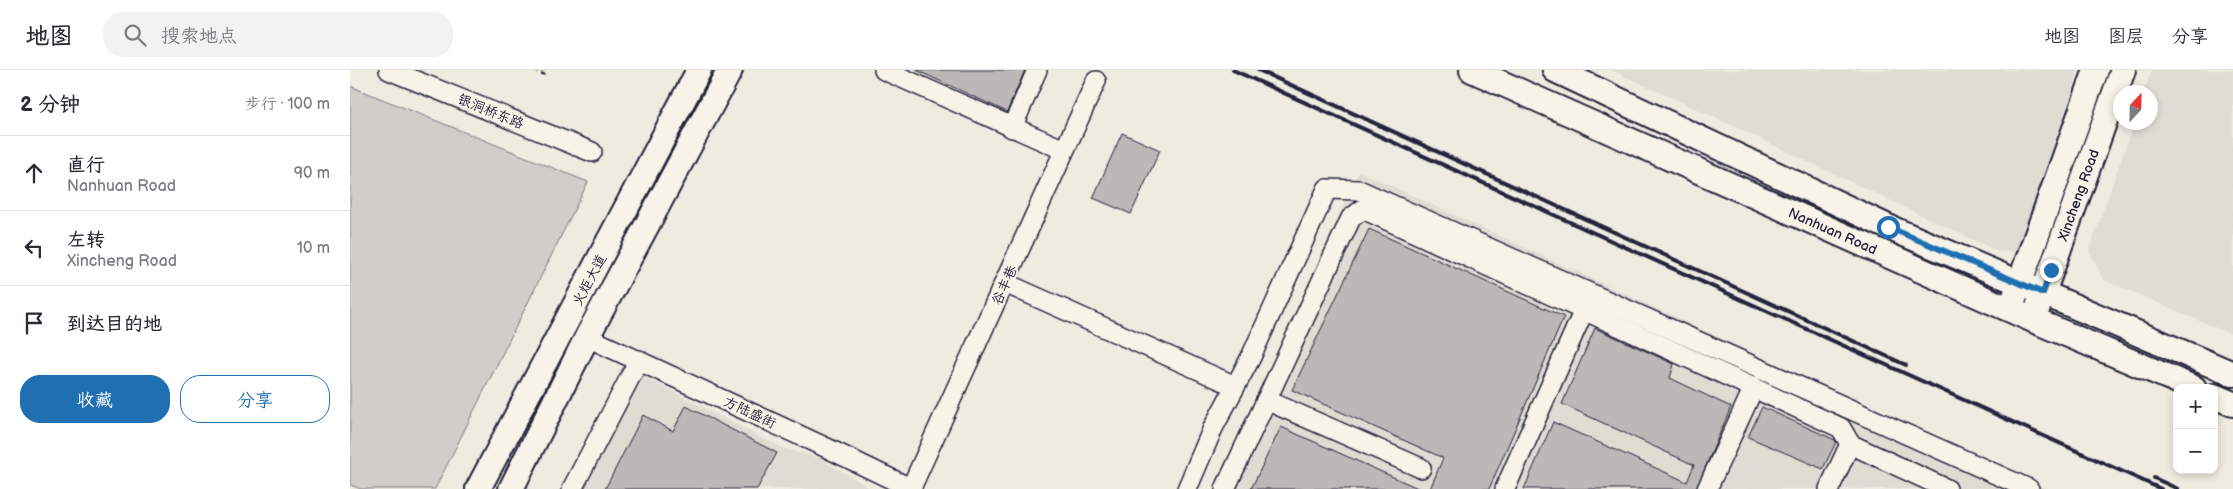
<!DOCTYPE html>
<html lang="zh">
<head>
<meta charset="utf-8">
<style>
	body { margin:0; font-family:"Balsamiq Sans","LXGW WenKai TC",sans-serif; background:#f2f2f3; color:#2b2b33 }
	.controls { position:absolute; right:15px; bottom:15px; display:grid; overflow:hidden; border-radius:10px; box-shadow:0 2px 8px #0003 }
	.controls button { width:45px; height:45px; display:grid; place-items:center; padding:0; border:0; border-bottom:1px solid #e1e1e2; background:#fff; color:#2b2b33; font:25px sans-serif }
	.compass { position:absolute; left:1763px; top:15px; width:45px; height:45px; border-radius:50%; background:#fff; box-shadow:0 2px 8px #0003; rotate:22deg }
	.stop { position:absolute; width:15px; height:15px; margin:-11px; border:4px solid #1f6fb2; border-radius:50%; background:#fff }
	.stop.end { background:#1f6fb2; border-color:#fff; box-shadow:0 1px 5px #0008 }
	.list { margin:0; padding:0; list-style:none }
	h2 { display:flex; justify-content:space-between; align-items:center; height:65px; margin:0; padding:0 20px; font-size:21px }
	h2 small { font-size:16px; font-weight:400; color:#7c7c81 }
	.list li { display:grid; grid-template-columns:32px 1fr auto; gap:15px; align-items:center; box-sizing:border-box; height:75px; padding:0 20px; border-top:1px solid #e1e1e2 }
	.list b { display:block; font-size:19px; white-space:nowrap }
	.list p { margin:0; font-size:16px; white-space:nowrap; color:#7c7c81 }
	.list em { font-size:16px; font-style:normal; color:#7c7c81 }
	.actions { display:flex; gap:10px; padding:15px 20px }
	.actions a { flex:1; padding:11px 0; border:1px solid #1f6fb2; border-radius:20px; text-align:center; font-size:18px; color:#1f6fb2 }
	.actions .main { background:#1f6fb2; color:#fff }
	.icon { flex:none; width:28px; height:28px; fill:none; stroke:currentColor; stroke-width:2; stroke-linecap:round; stroke-linejoin:round }
	.map { position:relative; flex:none; width:1883px; height:419px; overflow:hidden }
	header { display:flex; align-items:center; gap:30px; box-sizing:border-box; height:70px; padding:0 25px; background:#fff; border-bottom:1px solid #e1e1e2 }
	header strong { font-size:24px }
	nav { display:flex; gap:28px; margin-inline-start:auto; font-size:18px }
	.search { width:350px; height:45px; background:#f2f2f3; display:flex; align-items:center; gap:12px; box-sizing:border-box; padding:0 18px; border-radius:20px; color:#7c7c81; font-size:19px }
	main { display:flex }
	aside { flex:1; background:#fff }
	.map>svg:first-child { display:block }
	.built { fill:#dfdcd4 }
	.green { fill:#d1cdc9; stroke:#7a7882 }
	.building { fill:#bbb8b7; stroke:#22223b }
	.lines { fill:none; stroke-linecap:round; stroke-linejoin:round }
	.minor-casing { stroke:#22223b; stroke-width:22 }
	.major-casing { stroke:#22223b; stroke-width:28 }
	.path { stroke:#22223b; stroke-width:2.5; stroke-dasharray:4 4; stroke-linecap:butt }
	.minor { stroke:#f7f3e8; stroke-width:19 }
	.major { stroke:#f7f3e8; stroke-width:24 }
	.rail { stroke:#22223b; stroke-width:4 }
	.route { stroke:#1f6fb2; stroke-width:6 }
	.labels { text-anchor:middle; stroke-width:4.5; stroke-linejoin:round; paint-order:stroke }
	.street-label { font-size:14px; fill:#22223b; stroke:#f7f3e8 }
</style>
</head>
<body>
<header>
<strong>地图</strong>
<div class="search"><svg class="icon" aria-label="search" viewBox="0 0 24 24"><circle cx="10" cy="10" r="6"/><path d="M15 15l6 6"/></svg>搜索地点</div>
<nav><a>地图</a><a>图层</a><a>分享</a></nav>
</header>
<main>
<aside>
<h2>2 分钟<small>步行 · 100 m</small></h2>
<ul class="list">
<li><svg class="icon" aria-label="ahead" viewBox="0 0 24 24"><path d="M12 20V5M6 11l6-6 6 6"/></svg><div><b>直行</b><p>Nanhuan Road</p></div><em>90 m</em></li>
<li><svg class="icon" aria-label="left" viewBox="0 0 24 24"><path d="M17 20v-9H6M10 6l-5 5 5 5"/></svg><div><b>左转</b><p>Xincheng Road</p></div><em>10 m</em></li>
<li><svg class="icon" aria-label="arrive" viewBox="0 0 24 24"><path d="M6 21V4h12l-3 4 3 4H6"/></svg><div><b>到达目的地</b></div></li>
</ul>
<div class="actions"><a class="main">收藏</a><a>分享</a></div>
</aside>
<div class="map">
<svg width="1883" height="419" viewBox="0 0 1883 419">
	<rect width="100%" height="100%" fill="#eeebe1"/>
	<filter id="ink" filterUnits="userSpaceOnUse"><feTurbulence type="fractalNoise" baseFrequency=".02" numOctaves="2"/><feDisplacementMap in="SourceGraphic" scale="10" xChannelSelector="R" yChannelSelector="G"/><feConvolveMatrix kernelMatrix="1 2 1 2 8 2 1 2 1" color-interpolation-filters="sRGB"/></filter>
	<g filter="url(#ink)">
		<g class="built">
			<path d="M1261 0H1729L1669 181 1649 182 1364 47Z"/>
			<path d="M1802 0H1883V265L1754 210 1739 181 1784 53 1800 52V22H1794Z"/>
			<path d="M1009 101 1696 419H867Z"/>
			<path d="M293 306 434 379 470 388 521 419H231Z"/>
		</g>
		<path class="green" d="M0 16 238 112 85 419H11L0 415Z"/>
		<g class="building">
			<path d="M566 0H675L657 42Z"/>
			<path d="M772 63 810 80 781 144 743 128Z"/>
			<path d="M1019 159 1214 247 1139 419H1080L1093 388 942 320Z"/>
			<path d="M1245 258 1324 294 1320 308 1381 337 1346 419H1174L1203 352 1337 412 1344 395 1212 334Z"/>
			<path d="M336 336 427 383 407 419H255L293 345 323 361Z"/>
			<path d="M1412 337 1485 370 1486 372 1473 399 1398 367Z"/>
			<path d="M931 357 1070 419H901Z"/>
		</g>
		<g class="lines">
			<defs>
				<g id="minor">
					<path d="M39 0 242 82"/>
					<path d="M534 0 714 80"/>
					<path d="M662 58 687 0"/>
					<path d="M655 213 885 316"/>
					<path d="M237 267 477 378 562 419"/>
					<path d="M916 330 1071 398"/>
					<path d="M1500 374 1597 419"/>
					<path d="M561 418 746 11"/>
					<path d="M222 419 289 290"/>
					<path d="M837 419 863 358 901 287 977 119 1009 120 1679 419"/>
					<path d="M875 419 1001 148 1013 139 1491 358 1500 374 1479 419"/>
					<path d="M1155 419 1234 240"/>
					<path d="M1357 419 1404 317"/>
				</g>
				<g id="major">
					<path id="s1" d="M1122 0 1683 250 1844 318"/>
					<path d="M1205 0 1538 157 1883 304"/>
					<path d="M1664 229 1746 0"/>
					<path id="s2" d="M1688 237 1773 0"/>
					<path d="M1864 326 1883 334"/>
					<path d="M128 419 349 0"/>
					<path d="M161 419 237 267 380 0"/>
				</g>
			</defs>
			<use href="#minor" class="minor-casing"/>
			<use href="#major" class="major-casing"/>
			<path class="path" d="M184 0 195 5"/>
			<use href="#minor" class="minor"/>
			<use href="#major" class="major"/>
			<g class="rail">
				<path d="M883 0 1811 419"/>
				<path d="M908 0 1556 295"/>
				<path d="M1804 408 1828 419"/>
			</g>
		</g>
	</g>
	<g class="lines" filter="url(#ink)">
		<path class="route" d="M1538 157 1693 223 1701 200"/>
	</g>
	<g class="labels">
		<g class="street-label">
			<text transform="translate(141 41) rotate(22)" y="5">银洞桥东路</text>
			<text dy="5" stroke="none"><textPath href="#s2" startOffset="119">Xincheng Road</textPath></text>
			<text dy="5" stroke="none"><textPath href="#s1" startOffset="395">Nanhuan Road</textPath></text>
			<text transform="translate(239 210) rotate(-62)" y="5">火炬大道</text>
			<text transform="translate(654 215) rotate(-66)" y="5">谷丰巷</text>
			<text transform="translate(400 342) rotate(25)" y="5">方陆盛街</text>
		</g>
	</g>
</svg>
<div class="controls">
<button>+</button>
<button>−</button>
</div>
<svg class="compass" viewBox="-18 -18 36 36"><path d="M0-13l5 13h-10z" fill="#e53935"/><path d="M0 13l5-13h-10z" fill="#7c7c81"/></svg>
<div class="stop" style="left:1538px;top:157px"></div>
<div class="stop end" style="left:1701px;top:200px"></div>
</div>
</main>
</body>
</html>
